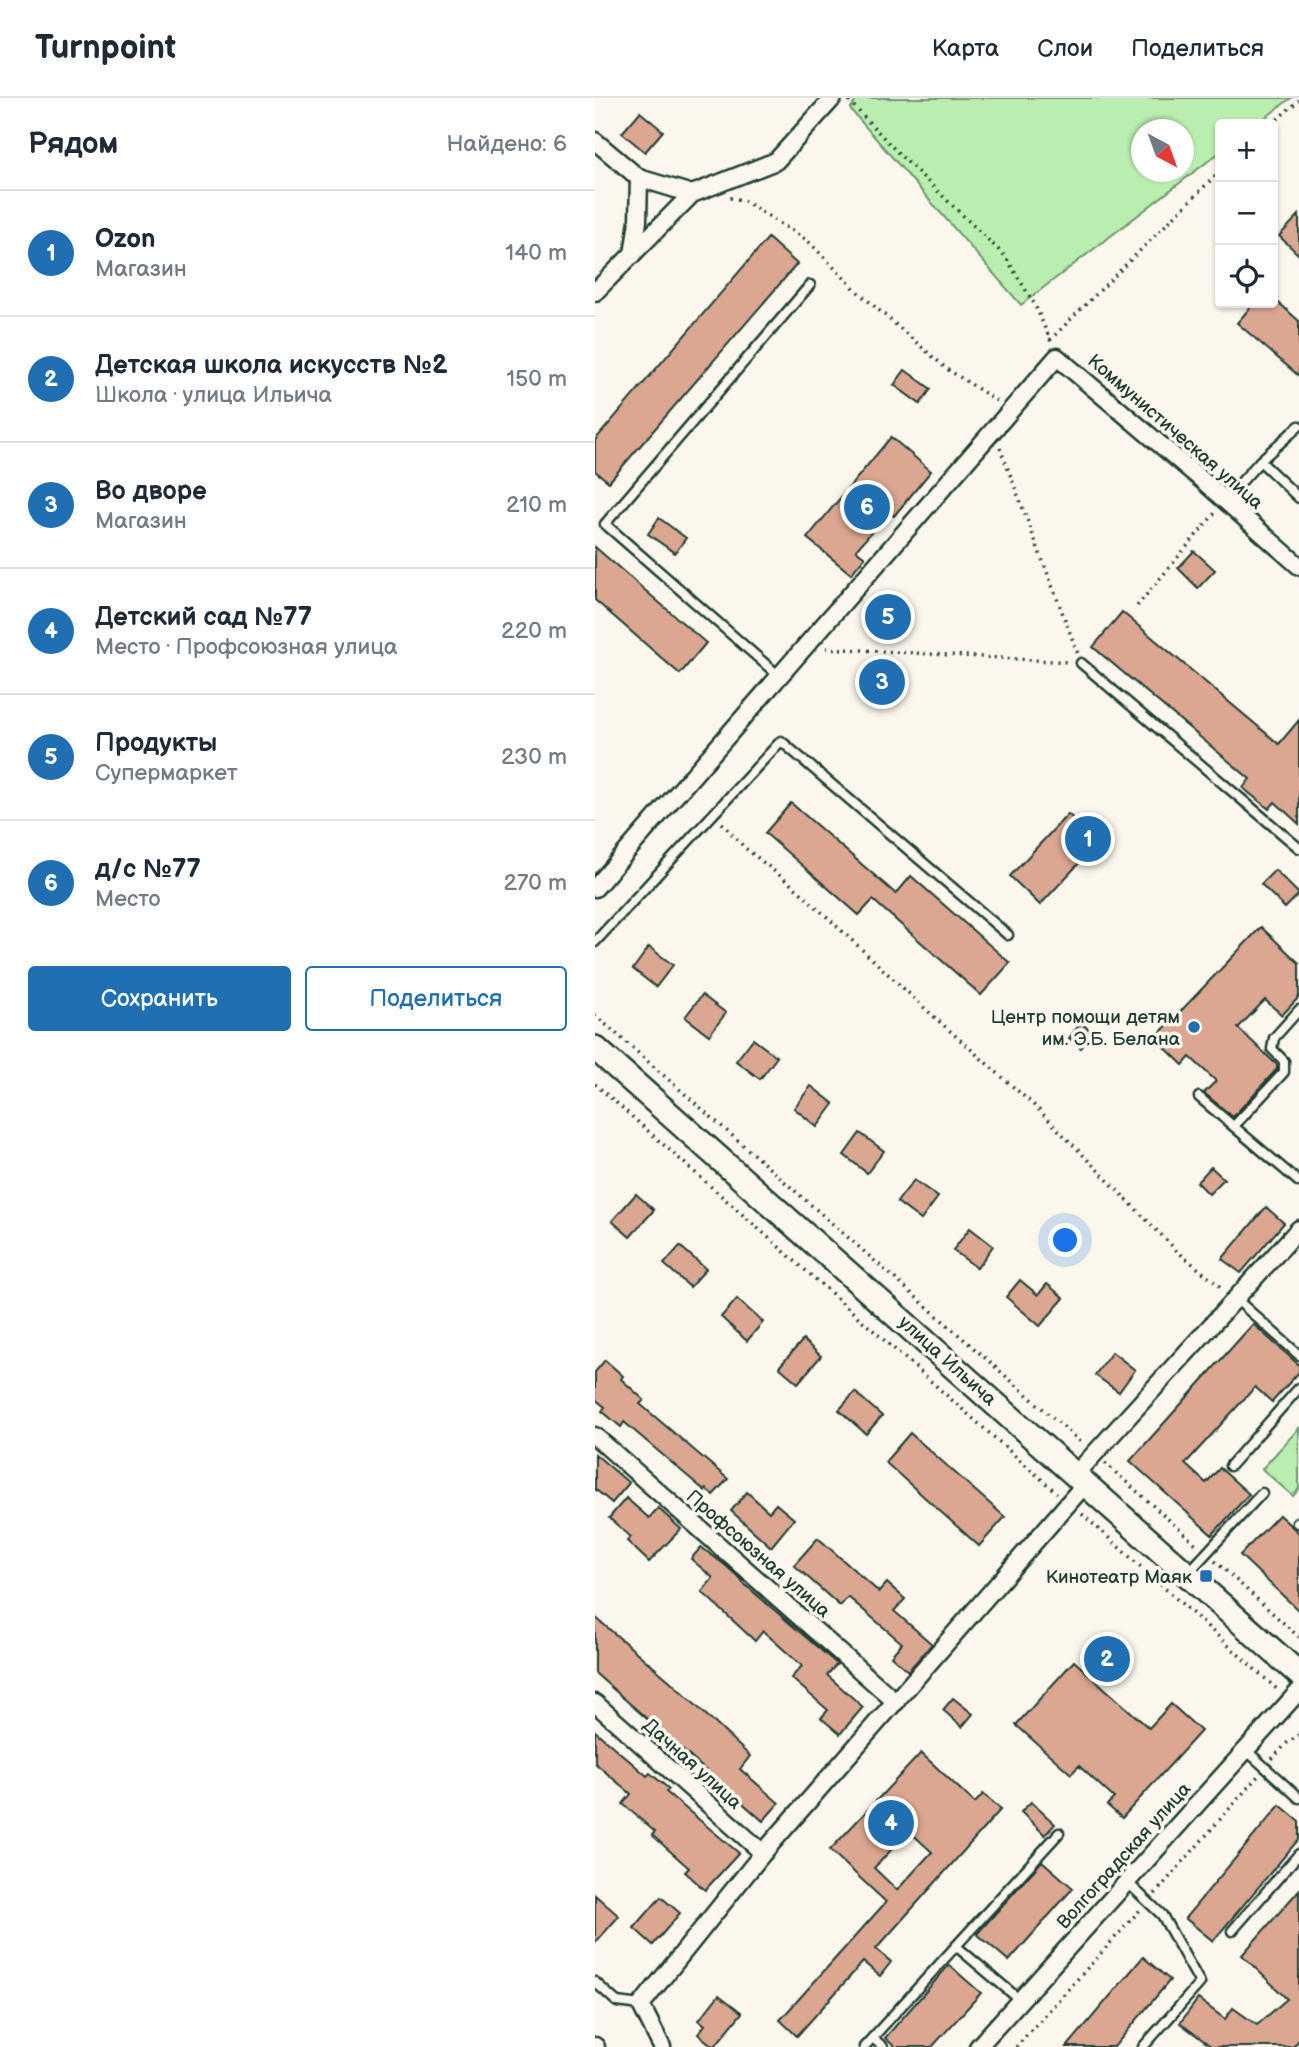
<!DOCTYPE html>
<html lang="ru">
<head>
<meta charset="utf-8">
<style>
	body { margin:0; font-family:"Balsamiq Sans",sans-serif; background:#f2f2f3; color:#1f2937 }
	.controls { position:absolute; right:21px; top:21px; display:grid; overflow:hidden; border-radius:7px; box-shadow:0 2px 5px #0004 }
	.controls button { width:63px; height:63px; display:grid; place-items:center; padding:0; border:0; border-bottom:2px solid #e0e1e3; background:#fff; color:#1f2937; font:35px sans-serif }
	.compass { position:absolute; left:536px; top:21px; width:63px; height:63px; border-radius:50%; background:#fff; box-shadow:0 2px 5px #0004; rotate:139deg }
	.you { position:absolute; left:471px; top:1143px; width:24px; height:24px; margin:-18px; border:5px solid #fff; border-radius:50%; background:#1a73e8; box-shadow:0 0 0 10px #1a73e833 }
	.badge { display:grid; place-items:center; width:46px; height:46px; border-radius:50%; background:#1f6fb2; color:#fff; font-size:23px; font-weight:700 }
	.pin { position:absolute; translate:-50% -50%; border:4px solid #fff; box-shadow:0 2px 7px #0006 }
	.list { margin:0; padding:0; list-style:none }
	h2 { display:flex; justify-content:space-between; align-items:center; height:91px; margin:0; padding:0 28px; font-size:30px }
	h2 small { font-size:23px; font-weight:400; color:#747a83 }
	.list li { display:grid; grid-template-columns:46px 1fr auto; gap:21px; align-items:center; box-sizing:border-box; height:126px; padding:0 28px; border-top:2px solid #e0e1e3 }
	.list b { display:block; font-size:26px; white-space:nowrap }
	.list p { margin:0; font-size:23px; white-space:nowrap; color:#747a83 }
	.list em { font-size:23px; font-style:normal; color:#747a83 }
	.actions { display:flex; gap:14px; padding:21px 28px }
	.actions a { flex:1; padding:16px 0; border:2px solid #1f6fb2; border-radius:7px; text-align:center; font-size:24px; color:#1f6fb2 }
	.actions .main { background:#1f6fb2; color:#fff }
	.icon { flex:none; width:38px; height:38px; fill:none; stroke:currentColor; stroke-width:2; stroke-linecap:round; stroke-linejoin:round }
	.map { position:relative; flex:none; width:704px; height:1949px; overflow:hidden }
	header { display:flex; align-items:center; gap:42px; box-sizing:border-box; height:98px; padding:0 35px; background:#fff; border-bottom:2px solid #e0e1e3 }
	header strong { font-size:33px }
	nav { display:flex; gap:38px; margin-inline-start:auto; font-size:24px }
	main { display:flex }
	aside { flex:1; background:#fff }
	.map>svg:first-child { display:block }
	.green { fill:#baeeae; stroke:#6c9671; stroke-width:2; fill-rule:evenodd }
	.building { fill:#dca791; stroke:#1f3d34; stroke-width:2; fill-rule:evenodd }
	.lines { fill:none; stroke-linecap:round; stroke-linejoin:round }
	.lane-casing { stroke:#1f3d34; stroke-width:13 }
	.street-casing { stroke:#1f3d34; stroke-width:21 }
	.secondary-casing { stroke:#1f3d34; stroke-width:28 }
	.path { stroke:#1f3d34; stroke-width:3.5; stroke-dasharray:2 5; stroke-linecap:butt }
	.lane { stroke:#fbf7ec; stroke-width:8 }
	.street { stroke:#fbf7ec; stroke-width:16 }
	.secondary { stroke:#fbf7ec; stroke-width:23 }
	.poi-dot { fill:#1f6fb2; stroke:#fbf7ec; stroke-width:2.5 }
	.labels { text-anchor:middle; stroke-width:7; stroke-linejoin:round; paint-order:stroke }
	.street-label { font-size:19px; fill:#1f3d34; stroke:#fbf7ec }
	.poi-label { font-size:19px; fill:#1f3d34; stroke:#fbf7ec; text-anchor:end }
</style>
</head>
<body>
<header>
<strong>Turnpoint</strong>
<nav><a>Карта</a><a>Слои</a><a>Поделиться</a></nav>
</header>
<main>
<aside>
<h2>Рядом<small>Найдено: 6</small></h2>
<ul class="list">
<li><span class="badge">1</span><div><b>Ozon</b><p>Магазин</p></div><em>140 m</em></li>
<li><span class="badge">2</span><div><b>Детская школа искусств №2</b><p>Школа · улица Ильича</p></div><em>150 m</em></li>
<li><span class="badge">3</span><div><b>Во дворе</b><p>Магазин</p></div><em>210 m</em></li>
<li><span class="badge">4</span><div><b>Детский сад №77</b><p>Место · Профсоюзная улица</p></div><em>220 m</em></li>
<li><span class="badge">5</span><div><b>Продукты</b><p>Супермаркет</p></div><em>230 m</em></li>
<li><span class="badge">6</span><div><b>д/с №77</b><p>Место</p></div><em>270 m</em></li>
</ul>
<div class="actions"><a class="main">Сохранить</a><a>Поделиться</a></div>
</aside>
<div class="map">
<svg width="704" height="1949" viewBox="0 0 704 1949">
	<rect width="100%" height="100%" fill="#fbf7ec"/>
	<filter id="ink" filterUnits="userSpaceOnUse"><feTurbulence type="fractalNoise" baseFrequency=".0143" numOctaves="2"/><feDisplacementMap in="SourceGraphic" scale="14" xChannelSelector="R" yChannelSelector="G"/><feConvolveMatrix kernelMatrix="1 2 1 2 8 2 1 2 1" color-interpolation-filters="sRGB"/></filter>
	<g filter="url(#ink)">
		<g class="green">
			<path d="M263 0H696L662 26H625V54L426 207 255 11ZM547 32H589V74H547Z"/>
			<path d="M704 1330V1391L698 1398 667 1371Z"/>
		</g>
		<g class="building">
			<path d="M45 14 68 33 50 54 27 35Z"/>
			<path d="M704 117V157L684 138Z"/>
			<path d="M173 140 202 166 14 384 0 373V342Z"/>
			<path d="M659 205H684L704 223V278L642 225Z"/>
			<path d="M310 272 336 291 325 306 299 287Z"/>
			<path d="M296 339 336 373 299 418 294 414 261 452 270 459 256 476 212 440Z"/>
			<path d="M64 420 91 440 80 455 53 436Z"/>
			<path d="M0 449 111 545 85 576 0 502Z"/>
			<path d="M599 453 620 472 603 490 583 470Z"/>
			<path d="M294 503 309 516 292 535 278 523Z"/>
			<path d="M527 514 684 646 704 622V726L680 704 674 711 648 690 655 681 498 549Z"/>
			<path d="M287 569 301 581 288 599 272 587Z"/>
			<path d="M196 705 301 796 316 778 415 865 386 897 278 802 264 817 170 735Z"/>
			<path d="M473 716 504 744 445 807 415 778Z"/>
			<path d="M680 772 704 796 690 810 666 786Z"/>
			<path d="M666 829 704 865V899L687 917 670 902 643 930 682 967V971L638 1019 609 995 621 983 595 959 588 967 560 940Z"/>
			<path d="M54 849 78 867 61 889 38 871Z"/>
			<path d="M107 897 131 915 114 937 90 919Z"/>
			<path d="M486 925 498 935 486 950 474 940Z"/>
			<path d="M158 941 182 959 165 981 141 963Z"/>
			<path d="M216 988 239 1006 222 1029 199 1010Z"/>
			<path d="M265 1035 289 1053 272 1075 249 1057Z"/>
			<path d="M616 1069 629 1081 614 1096 602 1084Z"/>
			<path d="M319 1082 343 1099 326 1122 302 1104Z"/>
			<path d="M41 1096 59 1112 35 1139 17 1123Z"/>
			<path d="M671 1109 689 1125 646 1175 627 1161Z"/>
			<path d="M375 1130 398 1148 382 1170 358 1152Z"/>
			<path d="M85 1148 111 1171 95 1189 69 1166Z"/>
			<path d="M425 1182 443 1197 452 1186 469 1200 445 1228 411 1199Z"/>
			<path d="M142 1201 168 1224 152 1243 126 1219Z"/>
			<path d="M658 1226 704 1267V1274L677 1304 660 1289 590 1366 611 1385 625 1370 654 1396 617 1437 535 1363Z"/>
			<path d="M208 1242 226 1258 203 1285 184 1269Z"/>
			<path d="M517 1254 540 1272 524 1294 500 1277Z"/>
			<path d="M10 1262 28 1278 26 1281 49 1302 45 1306 133 1381 118 1397 111 1391 110 1393 29 1324 26 1329 7 1313 10 1309 0 1301V1274Z"/>
			<path d="M260 1294 287 1318 271 1336 244 1312Z"/>
			<path d="M315 1335 410 1419 384 1448 290 1364Z"/>
			<path d="M0 1356 34 1385 17 1405 0 1391Z"/>
			<path d="M152 1394 174 1414 181 1406 199 1421 176 1449 136 1413Z"/>
			<path d="M31 1400 54 1420 63 1410 86 1431 54 1464 32 1443 36 1439 14 1420Z"/>
			<path d="M684 1417 704 1435V1513L645 1457Z"/>
			<path d="M223 1440 284 1494 292 1485 310 1501 299 1513 337 1546 313 1573 296 1558 307 1545 253 1499 245 1508 199 1467Z"/>
			<path d="M106 1449 130 1467 148 1483 147 1484 242 1566 232 1577 268 1609 245 1636 226 1620 233 1612 196 1580 207 1568 168 1533 160 1543 107 1494 118 1480 96 1461Z"/>
			<path d="M0 1519 75 1583 155 1658 145 1671 184 1705 168 1723 0 1575Z"/>
			<path d="M479 1563 554 1630 576 1606 606 1633 527 1720 512 1707 519 1700 484 1668 476 1676 421 1627Z"/>
			<path d="M358 1600 378 1616 367 1629 348 1612Z"/>
			<path d="M0 1633 52 1678 55 1675 74 1691 71 1694 144 1755 110 1792 90 1774 94 1770 57 1737 60 1734 28 1706 36 1696 0 1665Z"/>
			<path d="M326 1655 380 1705 388 1696 406 1711 281 1851 296 1864 285 1878 268 1864 202 1938 185 1922 291 1804 235 1752ZM314 1733 337 1754 302 1792 279 1770Z"/>
			<path d="M436 1704 460 1726 450 1737 426 1714Z"/>
			<path d="M685 1707 704 1723V1741L618 1843 590 1820Z"/>
			<path d="M447 1763 478 1790 414 1863 382 1836Z"/>
			<path d="M704 1792V1942L698 1949H617L585 1925 603 1901 630 1921 638 1910 662 1927 692 1901 647 1857Z"/>
			<path d="M0 1797 24 1818 0 1845Z"/>
			<path d="M66 1799 85 1815 58 1847 39 1830Z"/>
			<path d="M548 1859 575 1882 519 1949H472Z"/>
			<path d="M354 1867 386 1895 337 1949H300L290 1940Z"/>
			<path d="M124 1897 147 1915 119 1949 103 1936 110 1927 104 1922Z"/>
		</g>
		<g class="lines">
			<defs>
				<g id="lane">
					<path d="M704 328 665 363 704 400"/>
					<path d="M630 402 665 363"/>
					<path d="M486 565 704 750"/>
					<path d="M184 578 10 426 215 187"/>
					<path d="M0 844 186 643 413 837"/>
					<path d="M604 999 704 1084"/>
					<path d="M639 1028 689 974V963L677 951 679 940 704 912"/>
					<path d="M641 1201 704 1257"/>
					<path d="M635 1368 704 1290"/>
					<path d="M702 1425 704 1423"/>
					<path d="M593 1475 667 1395"/>
					<path d="M651 1652 704 1700"/>
					<path d="M532 1784 567 1817 605 1885 548 1949"/>
					<path d="M637 1833 704 1756"/>
					<path d="M361 1848 425 1902"/>
					<path d="M0 1884 22 1904 46 1907"/>
					<path d="M278 1940 288 1949"/>
					<path d="M269 1949 464 1735"/>
				</g>
				<g id="street">
					<path d="M0 43 44 80 97 96"/>
					<path d="M38 157 43 123 44 80"/>
					<path d="M0 194 97 96 181 63 238 0"/>
					<path d="M0 790 462 259 607 382 704 468"/>
					<path d="M0 1338 301 1604"/>
					<path d="M481 1376 704 1131"/>
					<path d="M0 1605 168 1755"/>
					<path d="M0 1948 1 1949"/>
					<path d="M67 1949 46 1907 168 1755 491 1385"/>
					<path d="M383 1949 704 1593"/>
				</g>
				<path id="secondary" d="M0 950 704 1576"/>
			</defs>
			<use href="#lane" class="lane-casing"/>
			<use href="#street" class="street-casing"/>
			<use href="#secondary" class="secondary-casing"/>
			<g class="path">
				<path d="M254 3 306 58 410 158 440 207 456 244"/>
				<path d="M677 26 704 2"/>
				<path d="M135 100 148 102 213 143 263 194 352 271 402 303"/>
				<path d="M455 242 625 73"/>
				<path d="M405 350 483 556"/>
				<path d="M542 508 620 415"/>
				<path d="M231 550 475 564"/>
				<path d="M127 725 149 749 203 792 337 917 441 1009 582 1153 628 1191"/>
				<path d="M0 917 488 1346"/>
				<path d="M0 986 462 1395"/>
				<path d="M510 1365 601 1446"/>
				<path d="M487 1416 684 1593"/>
				<path d="M620 1463 704 1539"/>
				<path d="M677 1661 692 1645 704 1637"/>
				<path d="M560 1796 663 1678"/>
				<path d="M421 1949 545 1812"/>
			</g>
			<use href="#lane" class="lane"/>
			<use href="#street" class="street"/>
			<use href="#secondary" class="secondary"/>
		</g>
	</g>
	<g class="poi-dot">
		<circle cx="599" cy="929" r="7"/>
		<rect x="604" y="1471" width="14" height="14" rx="3.5"/>
	</g>
	<g class="labels">
		<g class="street-label">
			<text transform="translate(581 333) rotate(41)" y="7">Коммунистическая улица</text>
			<text transform="translate(353 1262) rotate(42)" y="7">улица Ильича</text>
			<text transform="translate(164 1455) rotate(41)" y="7">Профсоюзная улица</text>
			<text transform="translate(98 1665) rotate(42)" y="7">Дачная улица</text>
			<text transform="translate(528 1757) rotate(-48)" y="7">Волгоградская улица</text>
		</g>
		<g class="poi-label">
			<text x="585" y="925">Центр помощи детям<tspan x="585" dy="22">им. Э.Б. Белана</tspan></text>
			<text x="597" y="1485">Кинотеатр Маяк</text>
		</g>
	</g>
</svg>
<div class="controls">
<button>+</button>
<button>−</button>
<button><svg class="icon" aria-label="locate" viewBox="0 0 24 24"><circle cx="12" cy="12" r="6"/><path d="M12 2v4M12 18v4M2 12h4M18 12h4"/></svg></button>
</div>
<svg class="compass" viewBox="-18 -18 36 36"><path d="M0-13l5 13h-10z" fill="#e53935"/><path d="M0 13l5-13h-10z" fill="#747a83"/></svg>
<div class="you"></div>
<div class="pin badge" style="left:493px;top:741px">1</div>
<div class="pin badge" style="left:512px;top:1561px">2</div>
<div class="pin badge" style="left:287px;top:584px">3</div>
<div class="pin badge" style="left:296px;top:1725px">4</div>
<div class="pin badge" style="left:293px;top:519px">5</div>
<div class="pin badge" style="left:272px;top:409px">6</div>
</div>
</main>
</body>
</html>
